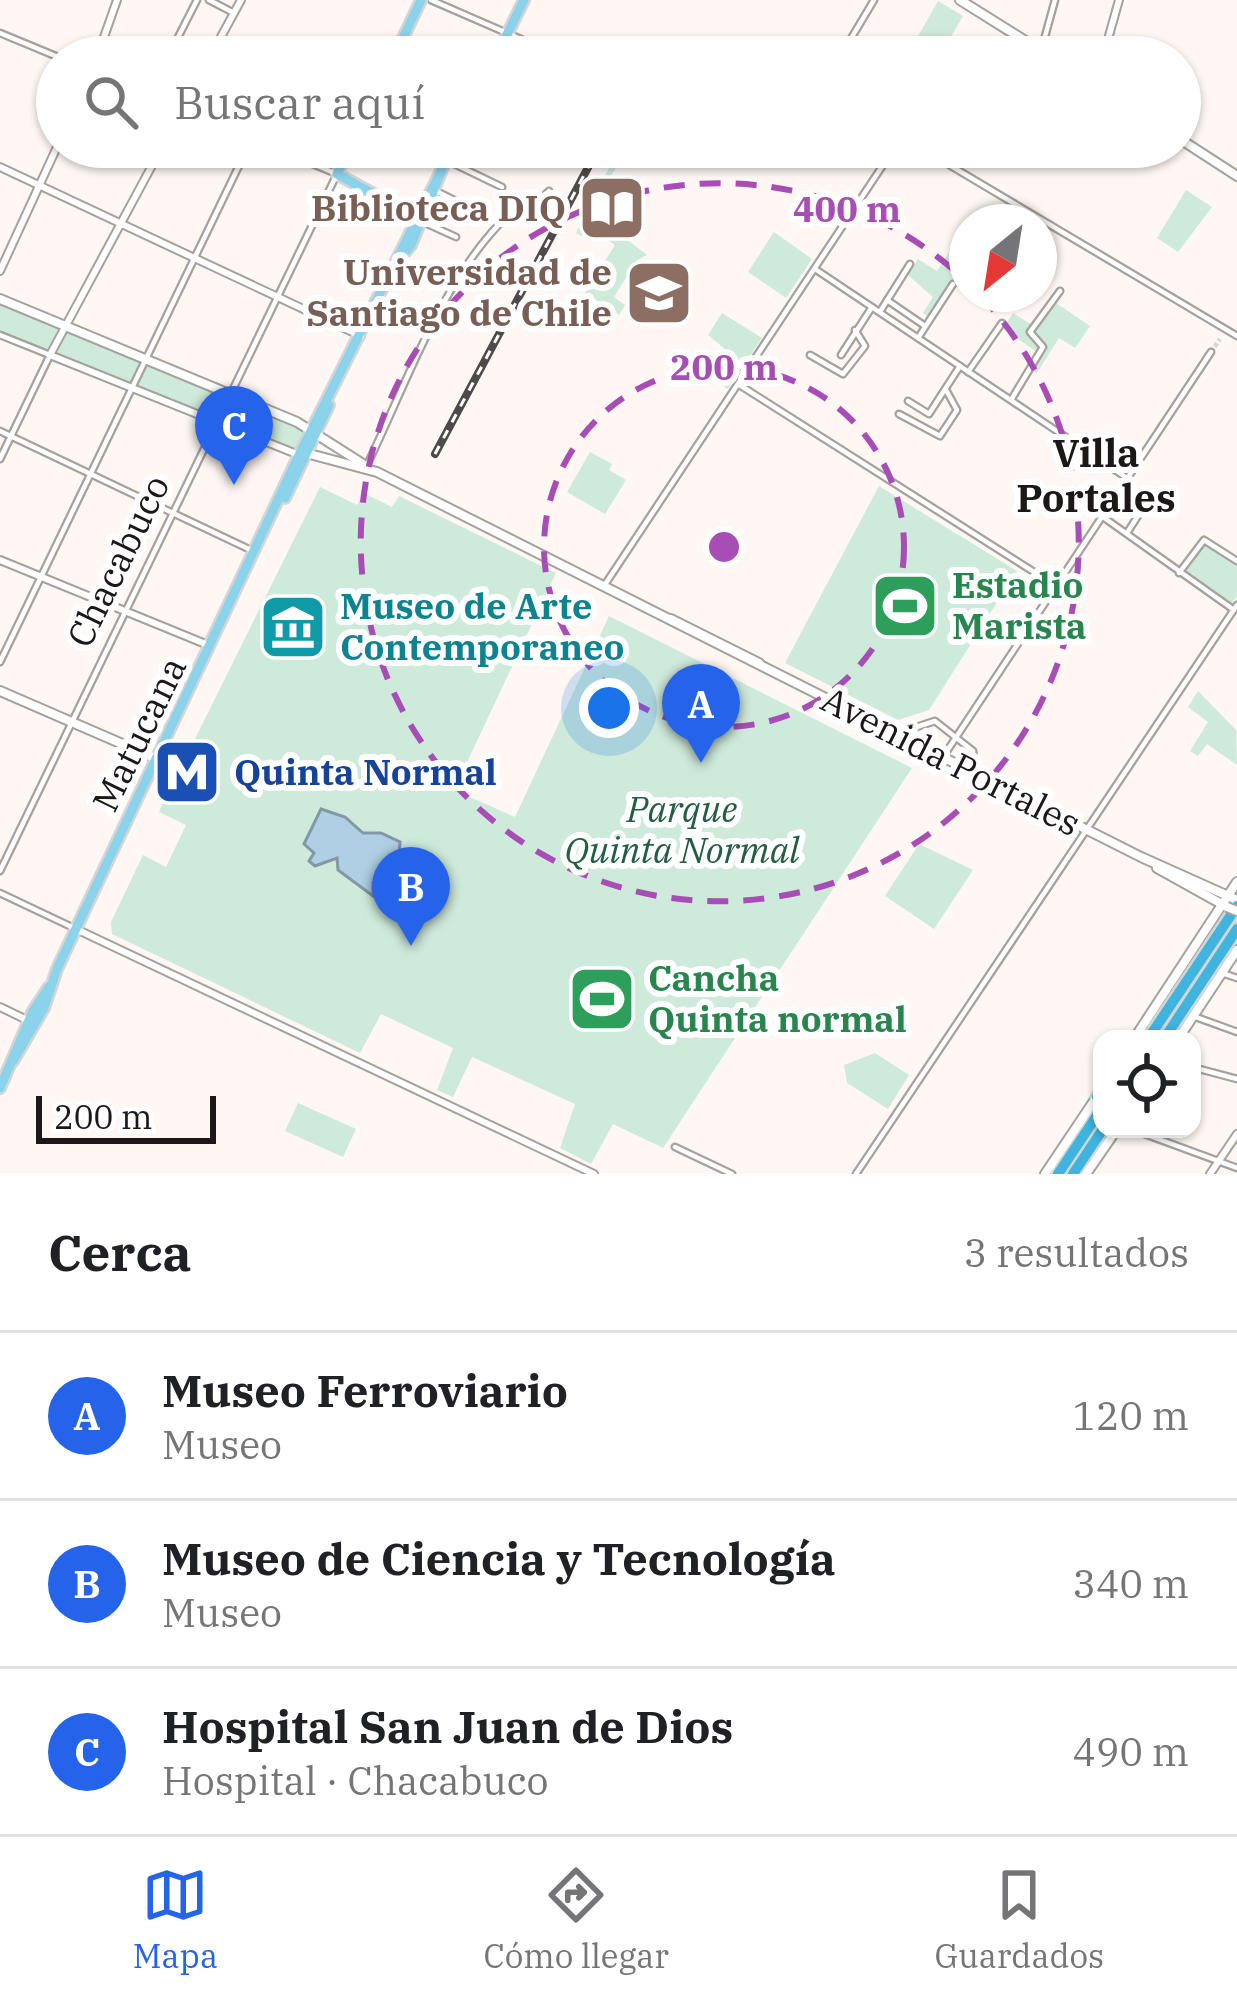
<!DOCTYPE html>
<html lang="es">
<head>
<meta charset="utf-8">
<style>
	body { margin:0; font-family:"IBM Plex Serif",serif; background:#f6f6f6; color:#202124 }
	.controls { position:absolute; right:36px; bottom:36px; display:grid; overflow:hidden; border-radius:24px; box-shadow:0 3px 9px #0004 }
	.controls button { width:108px; height:108px; display:grid; place-items:center; padding:0; border:0; border-bottom:3px solid #e0e0e0; background:#fff; color:#202124; font:60px sans-serif }
	.compass { position:absolute; left:949px; top:204px; width:108px; height:108px; border-radius:50%; background:#fff; box-shadow:0 3px 9px #0004; rotate:210deg }
	.scale { position:absolute; left:36px; bottom:30px; width:180px; box-sizing:border-box; padding-left:12px; border:6px solid #1b1817; border-top:0; font-size:33px; line-height:42px; white-space:nowrap; color:#1b1817; -webkit-text-stroke:9px #fff; paint-order:stroke }
	.you { position:absolute; left:609px; top:708px; width:42px; height:42px; margin:-30px; border:9px solid #fff; border-radius:50%; background:#1a73e8; box-shadow:0 0 0 18px #1a73e833 }
	.badge { display:grid; place-items:center; width:78px; height:78px; border-radius:50%; background:#2563eb; color:#fff; font-size:39px; font-weight:700 }
	.pin { position:absolute; translate:-50% -99px; filter:drop-shadow(0 3px 6px #0008) }
	.pin::after { content:''; position:absolute; top:63px; width:42px; height:36px; background:inherit; clip-path:polygon(0 0,100% 0,50% 100%) }
	.list { margin:0; padding:0; list-style:none }
	h2 { display:flex; justify-content:space-between; align-items:center; height:156px; margin:0; padding:0 48px; font-size:51px }
	h2 small { font-size:39px; font-weight:400; color:#757577 }
	.list li { display:grid; grid-template-columns:78px 1fr auto; gap:36px; align-items:center; box-sizing:border-box; height:168px; padding:0 48px; border-top:3px solid #e0e0e0 }
	.list b { display:block; font-size:45px; white-space:nowrap }
	.list p { margin:0; font-size:39px; white-space:nowrap; color:#757577 }
	.list em { font-size:39px; font-style:normal; color:#757577 }
	.icon { flex:none; width:66px; height:66px; fill:none; stroke:currentColor; stroke-width:2; stroke-linecap:round; stroke-linejoin:round }
	.map { position:relative; flex:none; width:1237px; height:1174px; overflow:hidden }
	.search { position:absolute; background:#fff; box-shadow:0 3px 9px #0004; left:36px; right:36px; top:36px; height:132px; display:flex; align-items:center; gap:30px; box-sizing:border-box; padding:0 42px; border-radius:66px; color:#757577; font-size:45px }
	.sheet { height:660px; background:#fff }
	nav { display:flex; justify-content:space-around; align-items:center; box-sizing:border-box; height:168px; border-top:3px solid #e0e0e0; background:#fff; font-size:33px; color:#757577 }
	nav a { display:grid; justify-items:center; gap:6px }
	nav .on { color:#2563eb }
	.map>svg:first-child { display:block }
	.green { fill:#ceeadb }
	.water { fill:#b0cfe4; stroke:#8398a6; stroke-width:3 }
	.lines { fill:none; stroke-linecap:round; stroke-linejoin:round }
	.minor-tunnel { stroke:#dcd6d2; stroke-width:4.5; stroke-dasharray:4.5 2; stroke-linecap:butt }
	.minor-casing { stroke:#a7a19d; stroke-width:9 }
	.tertiary-casing { stroke:#a7a19d; stroke-width:10 }
	.secondary-casing { stroke:#a7a19d; stroke-width:12 }
	.primary-casing { stroke:#d6d5d5; stroke-width:14 }
	.motorway-casing { stroke:#d6d5d5; stroke-width:15 }
	.minor { stroke:#fff; stroke-width:4.5 }
	.tertiary { stroke:#fff; stroke-width:6 }
	.secondary { stroke:#fff; stroke-width:8 }
	.primary { stroke:#8bd2eb; stroke-width:9 }
	.motorway { stroke:#3eb4de; stroke-width:10 }
	.rail-casing { stroke:#4e4a49; stroke-width:8 }
	.rail { stroke:#fff; stroke-width:3; stroke-dasharray:9; stroke-linecap:butt }
	.secondary-bridge-casing { stroke:#a7a19d; stroke-width:12; stroke-linecap:butt }
	.secondary-bridge { stroke:#fff; stroke-width:8 }
	.ring { fill:none; stroke:#a84cb6; stroke-width:6; stroke-dasharray:21 15 }
	.labels { text-anchor:middle; stroke-width:12; stroke-linejoin:round; paint-order:stroke }
	.education-label { font-size:36px; font-weight:bold; fill:#785e54; stroke:#fff; text-anchor:end }
	.street-label { font-size:36px; fill:#1b1817; stroke:#fff }
	.leisure-label { font-size:36px; font-weight:bold; fill:#27864d; stroke:#fff; text-anchor:start }
	.culture-label { font-size:36px; font-weight:bold; fill:#0d838f; stroke:#fff; text-anchor:start }
	.transit-label { font-size:36px; font-weight:bold; fill:#164399; stroke:#fff; text-anchor:start }
	.park-label { font-size:36px; font-style:italic; fill:#235d44; stroke:#fff }
	.neighbourhood-label { font-size:39px; font-weight:bold; fill:#1b1817; stroke:#fff }
	.centre { fill:#a84cb6; stroke:#fff; stroke-width:6 }
	.ring-label { font-size:36px; text-anchor:middle; font-weight:bold; fill:#a84cb6; stroke:#fff; stroke-width:12; stroke-linejoin:round; paint-order:stroke }
</style>
</head>
<body>
<div class="map">
<svg width="1237" height="1174" viewBox="0 0 1237 1174">
	<rect width="100%" height="100%" fill="#fef7f3"/>
	<g class="green">
		<path d="M938 1 963 16 939 57H906Z"/>
		<path d="M613 160 618 164 607 183 611 186 593 214 647 255 637 260 614 297 625 305 619 315 585 293 615 245 590 228 581 236 576 233Z"/>
		<path d="M1186 190 1212 207 1178 252 1157 238Z"/>
		<path d="M774 232 812 259 786 298 748 272Z"/>
		<path d="M950 251 967 261V292L956 287 934 320 923 313 933 297 908 275 918 259 937 271Z"/>
		<path d="M0 302 307 430 296 451 0 331Z"/>
		<path d="M1056 303 1090 326 1075 348 1059 338 1037 373 1029 367 1037 352 1003 329 1013 313 1037 328Z"/>
		<path d="M722 313 762 338 728 389 718 383 726 368 715 360 724 348 708 335Z"/>
		<path d="M590 452 612 464 609 470 626 480 605 514 567 492Z"/>
		<path d="M879 486 1017 571 929 710 898 720 785 663Z"/>
		<path d="M320 487 357 505 364 493 392 507 399 496 556 573 454 790 515 817 609 616 912 768 663 1148 613 1124 591 1164 560 1148 575 1104 472 1057 453 1097 437 1090 453 1048 381 1014 360 1053 112 934 111 922 143 855 166 867 186 825 159 812 172 783 196 792 209 762 188 753Z"/>
		<path d="M1205 542 1237 563V596L1230 606 1183 574Z"/>
		<path d="M1198 691 1236 730 1237 765 1207 744 1198 756 1190 751 1208 722 1188 707Z"/>
		<path d="M919 844 973 870 934 929 885 896Z"/>
		<path d="M875 1053 909 1075 888 1109 847 1083 844 1065Z"/>
		<path d="M298 1103 356 1129 343 1157 285 1131Z"/>
	</g>
	<path class="water" d="M321 809 345 817 363 833H381L400 842 399 855 385 864 394 873 387 889 373 883V896L338 870 337 858 315 866 309 861 314 853 304 844Z"/>
	<g class="lines">
		<path class="minor-tunnel" d="M1211 352 1220 339"/>
		<defs>
			<g id="minor">
				<path d="M209 0 234 13"/>
				<path d="M431 0 562 57"/>
				<path d="M0 33 58 57"/>
				<path d="M1041 51 1055 0"/>
				<path d="M168 57 197 0"/>
				<path d="M840 57 874 0"/>
				<path d="M919 147 1237 336"/>
				<path d="M448 161 502 187"/>
				<path d="M436 191 478 212"/>
				<path d="M423 222 456 237"/>
				<path d="M815 269 1127 478"/>
				<path d="M887 300 925 326"/>
				<path d="M881 310 910 264"/>
				<path d="M0 335 50 355 0 459"/>
				<path d="M918 338 953 284"/>
				<path d="M810 355 843 374 865 346 855 330"/>
				<path d="M841 355 872 307"/>
				<path d="M968 372 1002 323"/>
				<path d="M738 384 1056 586"/>
				<path d="M1011 400 1043 347 1030 332 1060 291"/>
				<path d="M908 401 929 414 960 366"/>
				<path d="M899 414 940 436 957 410 946 390"/>
				<path d="M0 431 255 552"/>
				<path d="M366 467C407 384 449 258 524 202L536 204 549 191"/>
				<path d="M1119 490 1143 508 1127 533"/>
				<path d="M1103 517 1234 610"/>
				<path d="M1179 573 1204 540 1237 561"/>
				<path d="M604 586 895 147"/>
				<path d="M0 662 248 147"/>
				<path d="M901 732 935 721 973 751 976 773"/>
				<path d="M943 757 1211 352"/>
				<path d="M0 871 337 174 272 147"/>
				<path d="M0 893 76 929"/>
				<path d="M1222 973 1237 978"/>
				<path d="M1193 1016 1237 1032"/>
				<path d="M1192 1067 1237 1079"/>
				<path d="M1131 1129 1237 1168"/>
				<path d="M675 1147 732 1174"/>
				<path d="M856 1174 1237 605"/>
			</g>
			<g id="tertiary">
				<path d="M97 57 117 0"/>
				<path d="M210 57 241 0"/>
				<path d="M1103 57 1119 0"/>
				<path d="M162 147 50 355 299 455"/>
				<path d="M0 167 361 336"/>
				<path d="M0 271 57 147"/>
				<path d="M0 560 208 645"/>
				<path d="M76 929 594 1174"/>
				<path d="M0 1007 29 1021"/>
				<path d="M1210 1174 1237 1134"/>
			</g>
			<g id="secondary">
				<path d="M960 0 1051 57"/>
				<path d="M1180 139 1237 176"/>
				<path d="M0 299 297 422 363 464"/>
				<path d="M306 453 377 472 1141 857 1237 900"/>
				<path d="M671 619 759 663"/>
				<path d="M0 691 157 759"/>
				<path d="M1157 868 1227 907"/>
				<path d="M1134 1039 1237 882"/>
				<path d="M1178 1039 1237 950"/>
				<path d="M1045 1174 1098 1095"/>
				<path d="M1086 1174 1117 1129"/>
			</g>
			<g id="primary">
				<path d="M394 57 421 0"/>
				<path d="M496 57 524 0"/>
				<path d="M350 147 337 174 414 216"/>
				<path d="M396 263 411 245 441 172"/>
				<path d="M285 498 329 405"/>
				<path d="M13 1061 44 1008 57 969 299 455 453 147"/>
				<path d="M0 1088 33 1011 49 987"/>
			</g>
			<g id="motorway">
				<path d="M1148 1039 1237 906"/>
				<path d="M1164 1039 1237 929"/>
				<path d="M1097 1097 1102 1091"/>
				<path d="M1058 1174 1102 1108"/>
				<path d="M1073 1174 1103 1129"/>
			</g>
		</defs>
		<use href="#minor" class="minor-casing"/>
		<use href="#tertiary" class="tertiary-casing"/>
		<use href="#secondary" class="secondary-casing"/>
		<use href="#primary" class="primary-casing"/>
		<use href="#motorway" class="motorway-casing"/>
		<use href="#minor" class="minor"/>
		<use href="#tertiary" class="tertiary"/>
		<use href="#secondary" class="secondary"/>
		<use href="#primary" class="primary"/>
		<use href="#motorway" class="motorway"/>
		<defs>
			<path id="rail" d="M435 454 599 147"/>
		</defs>
		<use href="#rail" class="rail-casing"/>
		<use href="#rail" class="rail"/>
		<defs>
			<path id="secondary-bridge" d="M1227 907 1237 911"/>
		</defs>
		<use href="#secondary-bridge" class="secondary-bridge-casing"/>
		<use href="#secondary-bridge" class="secondary-bridge"/>
	</g>
	<g class="ring">
		<circle cx="724" cy="547" r="180"/>
		<path d="M980 295A359 359 0 1 1 967 282"/>
	</g>
	<defs>
		<symbol id="library-square" viewBox="-11 -11 22 22"><rect x="-9" y="-9" width="18" height="18" rx="4" fill="#8d6e63" stroke="#fff"/><path d="M-6-4Q-3-5.5-.7-3.5V5Q-3 3-6 4ZM6-4Q3-5.5 .7-3.5V5Q3 3 6 4Z" fill="#fff"/></symbol>
		<symbol id="university-square" viewBox="-11 -11 22 22"><rect x="-9" y="-9" width="18" height="18" rx="4" fill="#8d6e63" stroke="#fff"/><path d="M0-5L7-2L0 1L-7-2ZM-4 1L0 2.5L4 1V4Q0 6-4 4Z" fill="#fff"/></symbol>
		<symbol id="stadium-square" viewBox="-11 -11 22 22"><rect x="-9" y="-9" width="18" height="18" rx="4" fill="#2e9e5b" stroke="#fff"/><path d="M0-5a6.5 5 0 1 0 0 10a6.5 5 0 1 0 0-10ZM-3.5-1.8h7v3.6h-7Z" fill="#fff"/></symbol>
		<symbol id="museum-square" viewBox="-11 -11 22 22"><rect x="-9" y="-9" width="18" height="18" rx="4" fill="#0f9aa8" stroke="#fff"/><path d="M0-6L6-3V-2H-6V-3ZM-5-1h2V3h-2ZM-1-1h2V3h-2ZM3-1h2V3H3ZM-6 4H6V6H-6Z" fill="#fff"/></symbol>
		<symbol id="metro-square" viewBox="-11 -11 22 22"><rect x="-9" y="-9" width="18" height="18" rx="4" fill="#1a4fb4" stroke="#fff"/><path d="M-5.5 5V-5H-3L0 0L3-5H5.5V5H3V-.5L0 4L-3-.5V5Z" fill="#fff"/></symbol>
	</defs>
	<g fill-rule="evenodd">
		<use href="#library-square" x="574" y="170" width="76" height="76"/>
		<use href="#university-square" x="621" y="255" width="76" height="76"/>
		<use href="#stadium-square" x="867" y="568" width="76" height="76"/>
		<use href="#museum-square" x="255" y="589" width="76" height="76"/>
		<use href="#metro-square" x="149" y="734" width="76" height="76"/>
		<use href="#stadium-square" x="564" y="961" width="76" height="76"/>
	</g>
	<g class="labels">
		<g class="education-label">
			<text x="566" y="221">Biblioteca DIQ</text>
			<text x="612" y="285">Universidad de<tspan x="612" dy="41">Santiago de Chile</tspan></text>
		</g>
		<g class="street-label">
			<text transform="translate(118 561) rotate(-64)" y="13">Chacabuco</text>
			<text transform="translate(139 734) rotate(-64)" y="13">Matucana</text>
			<text transform="translate(951 761) rotate(27)" y="13">Avenida Portales</text>
		</g>
		<g class="leisure-label">
			<text x="952" y="598">Estadio<tspan x="952" dy="41">Marista</tspan></text>
			<text x="648" y="991">Cancha<tspan x="648" dy="41">Quinta normal</tspan></text>
		</g>
		<g class="culture-label">
			<text x="340" y="619">Museo de Arte<tspan x="340" dy="41">Contemporaneo</tspan></text>
		</g>
		<g class="transit-label">
			<text x="234" y="785">Quinta Normal</text>
		</g>
		<g class="park-label">
			<text x="682" y="822">Parque<tspan x="682" dy="41">Quinta Normal</tspan></text>
		</g>
		<g class="neighbourhood-label">
			<text x="1096" y="467">Villa<tspan x="1096" dy="45">Portales</tspan></text>
		</g>
	</g>
	<circle cx="724" cy="547" r="18" class="centre"/>
	<g class="ring-label">
		<text x="847" y="222">400 m</text>
		<text x="724" y="380">200 m</text>
	</g>
</svg>
<div class="controls">
<button><svg class="icon" aria-label="locate" viewBox="0 0 24 24"><circle cx="12" cy="12" r="6"/><path d="M12 2v4M12 18v4M2 12h4M18 12h4"/></svg></button>
</div>
<svg class="compass" viewBox="-18 -18 36 36"><path d="M0-13l5 13h-10z" fill="#e53935"/><path d="M0 13l5-13h-10z" fill="#757577"/></svg>
<div class="scale">200 m</div>
<div class="you"></div>
<div class="pin badge" style="left:701px;top:763px">A</div>
<div class="pin badge" style="left:411px;top:946px">B</div>
<div class="pin badge" style="left:234px;top:485px">C</div>
<div class="search"><svg class="icon" aria-label="search" viewBox="0 0 24 24"><circle cx="10" cy="10" r="6"/><path d="M15 15l6 6"/></svg>Buscar aquí</div>
</div>
<section class="sheet">
<h2>Cerca<small>3 resultados</small></h2>
<ul class="list">
<li><span class="badge">A</span><div><b>Museo Ferroviario</b><p>Museo</p></div><em>120 m</em></li>
<li><span class="badge">B</span><div><b>Museo de Ciencia y Tecnología</b><p>Museo</p></div><em>340 m</em></li>
<li><span class="badge">C</span><div><b>Hospital San Juan de Dios</b><p>Hospital · Chacabuco</p></div><em>490 m</em></li>
</ul>
</section>
<nav>
<a class="on"><svg class="icon" aria-label="map" viewBox="0 0 24 24"><path d="M3 6l6-2 6 2 6-2v14l-6 2-6-2-6 2zM9 4v14M15 6v14"/></svg>Mapa</a>
<a><svg class="icon" aria-label="directions" viewBox="0 0 24 24"><path d="M12 3l9 9-9 9-9-9zM9 14v-3h6M13 9l2 2-2 2"/></svg>Cómo llegar</a>
<a><svg class="icon" aria-label="saved" viewBox="0 0 24 24"><path d="M7 4h10v16l-5-4-5 4z"/></svg>Guardados</a>
</nav>
</body>
</html>
